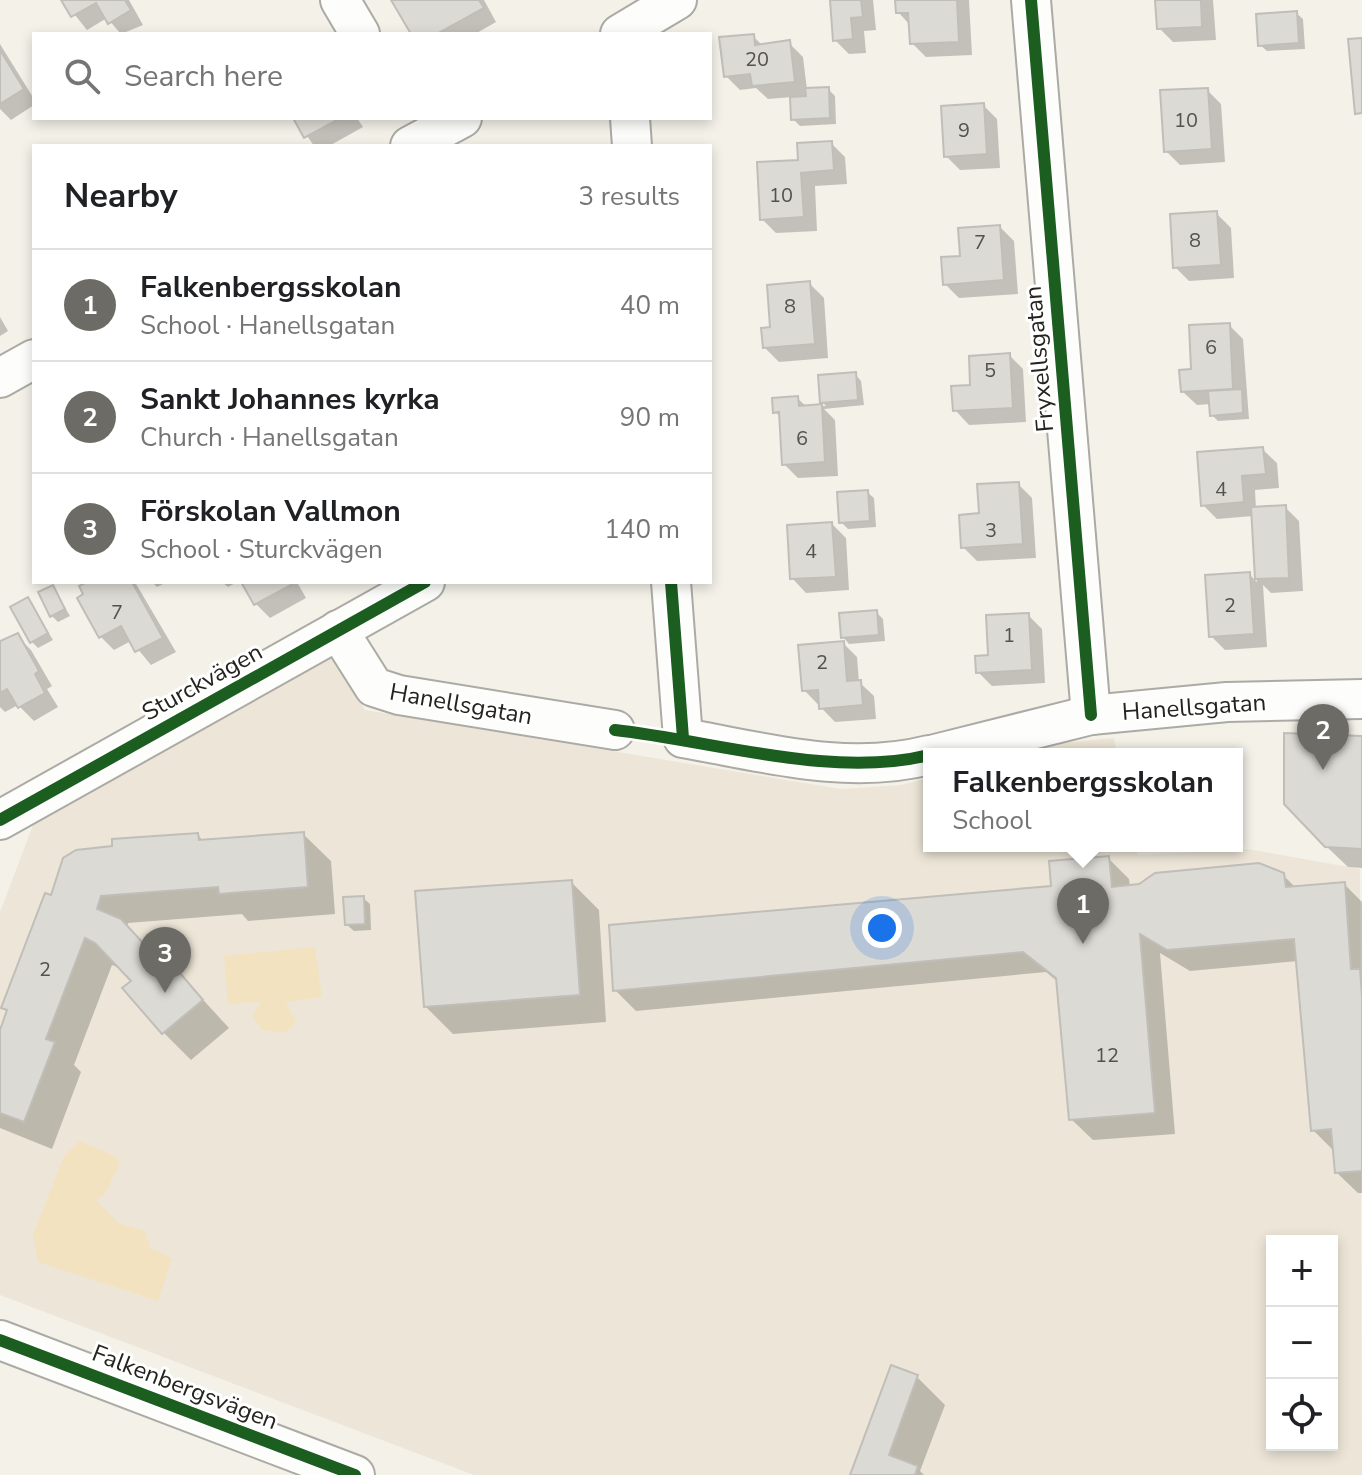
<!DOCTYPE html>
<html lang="en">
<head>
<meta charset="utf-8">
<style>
	body { margin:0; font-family:"Nunito Sans",sans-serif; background:#f2f2f2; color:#202124 }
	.controls { position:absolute; right:24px; bottom:24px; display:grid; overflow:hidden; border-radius:0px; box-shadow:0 4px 12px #0003 }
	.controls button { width:72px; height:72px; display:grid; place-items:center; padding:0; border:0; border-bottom:2px solid #e0e0e0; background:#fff; color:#202124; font:40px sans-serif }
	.you { position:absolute; left:882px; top:928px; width:28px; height:28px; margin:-20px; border:6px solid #fff; border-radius:50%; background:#1a73e8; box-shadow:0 0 0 12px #1a73e833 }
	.badge { display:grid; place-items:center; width:52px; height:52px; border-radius:50%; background:#6d6b65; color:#fff; font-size:26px; font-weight:700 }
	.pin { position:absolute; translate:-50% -66px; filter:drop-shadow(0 2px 4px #0008) }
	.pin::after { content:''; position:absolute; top:42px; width:28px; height:24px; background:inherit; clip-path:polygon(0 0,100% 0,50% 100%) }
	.popup { position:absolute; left:923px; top:748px; width:320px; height:104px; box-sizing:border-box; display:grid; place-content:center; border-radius:0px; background:#fff; filter:drop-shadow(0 2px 6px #0005); font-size:26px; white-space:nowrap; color:#757577 }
	.popup b { font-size:30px; color:#202124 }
	.popup::after { content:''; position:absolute; left:50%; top:100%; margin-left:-16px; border:16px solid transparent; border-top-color:#fff }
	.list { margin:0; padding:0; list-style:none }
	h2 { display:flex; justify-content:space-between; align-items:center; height:104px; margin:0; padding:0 32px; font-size:34px }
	h2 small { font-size:26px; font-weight:400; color:#757577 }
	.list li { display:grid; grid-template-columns:52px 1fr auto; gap:24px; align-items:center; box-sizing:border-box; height:112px; padding:0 32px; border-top:2px solid #e0e0e0 }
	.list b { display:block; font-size:30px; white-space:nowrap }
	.list p { margin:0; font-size:26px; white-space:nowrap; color:#757577 }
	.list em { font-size:26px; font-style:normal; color:#757577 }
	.icon { flex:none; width:44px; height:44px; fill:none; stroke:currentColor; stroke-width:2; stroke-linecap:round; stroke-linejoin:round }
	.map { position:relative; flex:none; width:1362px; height:1475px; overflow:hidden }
	.search { position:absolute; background:#fff; box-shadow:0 4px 12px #0003; left:32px; top:32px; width:680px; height:88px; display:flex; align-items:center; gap:20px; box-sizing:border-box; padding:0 28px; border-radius:0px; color:#757577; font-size:30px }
	.panel { position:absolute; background:#fff; box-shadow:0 4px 12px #0003; left:32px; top:144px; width:680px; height:440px; border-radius:0px }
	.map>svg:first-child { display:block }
	.built { fill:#ede6d8; fill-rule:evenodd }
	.green { fill:#f2e2bf }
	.shadow { fill:#0003 }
	.building { fill:#dcdad4; stroke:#c0beb9; stroke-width:2 }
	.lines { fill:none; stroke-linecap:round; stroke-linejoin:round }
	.minor-casing { stroke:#acaaa4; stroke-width:42 }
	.minor { stroke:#fdfdfc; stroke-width:38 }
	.cycleway-casing { stroke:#fff; stroke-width:17 }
	.cycleway { stroke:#1b5e20; stroke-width:12 }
	.labels { text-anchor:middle; stroke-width:6; stroke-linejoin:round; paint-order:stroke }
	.number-label { font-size:20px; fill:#54524c }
	.street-label { font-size:24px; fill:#25231e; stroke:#fff }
</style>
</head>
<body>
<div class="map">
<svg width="1362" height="1475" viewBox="0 0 1362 1475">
	<rect width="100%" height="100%" fill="#f4f1e9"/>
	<g class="built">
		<path d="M330 654 365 710 841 789 901 785 929 778V846H1135L1138 855 1248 849 1360 869 1362 1475H474L0 1295V912L36 817ZM1272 1241H1332V1445H1272Z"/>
		<path d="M1114 738 1117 754H1014L1050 744Z"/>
	</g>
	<g class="green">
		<path d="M315 947 322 997 286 1002 296 1022 285 1033 262 1030 252 1016 261 1002 228 1004 224 956Z"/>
		<path d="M79 1141 115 1156 120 1163 105 1194 96 1200 118 1223 145 1231 150 1248 172 1258 158 1301 38 1262 33 1235 64 1156Z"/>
	</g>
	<g class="shadow">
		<path d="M63 0H129L143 25 121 34 107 18 87 30Z"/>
		<path d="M394 0H484L496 22 475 34H413Z"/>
		<path d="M832 0H873L876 30 864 31 866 53 849 54 835 40Z"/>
		<path d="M897 0H969L972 55 926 57 912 43 911 26 898 12Z"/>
		<path d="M1157 0H1213L1216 40 1173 42 1159 28Z"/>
		<path d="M1296 13 1303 19 1305 49 1267 51 1260 45Z"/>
		<path d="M753 36 763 46 789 43 803 57 807 90 828 89 835 96 836 124 800 126 793 119 792 97 768 99 756 88 740 90 726 76Z"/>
		<path d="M0 44 34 99V105L11 120 0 109Z"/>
		<path d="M1207 90 1221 104 1225 162 1180 165 1166 151Z"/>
		<path d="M983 105 997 119 1000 168 960 170 946 156Z"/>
		<path d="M295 118H357L363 127 329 146H314Z"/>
		<path d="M831 143 845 157 847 184 815 186 817 231 776 233 762 219 801 162Z"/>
		<path d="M1216 213 1231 228 1234 278 1189 281 1175 267Z"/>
		<path d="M1000 227 1014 241 1018 294 959 298 945 284 962 258Z"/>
		<path d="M809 283 824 298 828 358 779 362 765 348 772 328Z"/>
		<path d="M0 317 8 331 0 336Z"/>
		<path d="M1229 325 1243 339 1249 419 1218 421 1212 415 1211 404 1197 405 1182 391Z"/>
		<path d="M1009 355 1023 369 1026 422 969 425 955 410Z"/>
		<path d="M855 374 861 381 864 405 824 409 835 420 838 476 798 478 784 464 782 418 775 412 797 398 807 407 826 406 822 402Z"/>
		<path d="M1262 449 1277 463 1279 488 1255 490 1256 509 1285 507 1299 521 1303 591 1271 593 1263 585 1267 647 1225 650 1211 636 1249 574 1257 582 1253 516 1217 519 1203 505Z"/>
		<path d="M1018 484 1032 498 1036 558 977 561 963 547 981 515Z"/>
		<path d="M867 492 874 498 876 527 848 529 841 522Z"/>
		<path d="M832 524 846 538 849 590 806 593 792 578Z"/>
		<path d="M91 582H135L176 652 151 665 131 641 114 650 100 636 86 595Z"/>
		<path d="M152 582H167L157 587Z"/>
		<path d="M222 582H237L228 587Z"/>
		<path d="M244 582H297L306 598 270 618 256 604Z"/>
		<path d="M53 587 70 616 58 622 52 616Z"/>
		<path d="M28 599 53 640 38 648 32 642Z"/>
		<path d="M876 612 883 619 885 641 849 644 843 637Z"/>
		<path d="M1028 615 1042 629 1045 683 992 686 978 672Z"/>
		<path d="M17 636 31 650 52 686 47 689 58 707 34 721 18 705 5 712 0 707V641Z"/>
		<path d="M843 643 857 657 859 682 874 696 876 719 835 722 804 690Z"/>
		<path d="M1362 738V868L1348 867 1326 846Z"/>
		<path d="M303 834 331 861 335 914 248 921 242 914 128 923 127 928 162 966V955L229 1028 191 1060 164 1033 134 981 122 969 112 965 74 1065 81 1072 52 1149 0 1128V1035L9 1013 4 1007 52 898 198 835 204 842Z"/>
		<path d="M1108 858 1129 879 1130 887 1283 875 1297 889 1344 884 1362 902V1193H1358L1336 1172 1335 1152 1313 1130 1298 961 1190 971 1160 953 1175 1134 1093 1140 1071 1119 1058 982 1046 972 636 1011 615 990 1053 888Z"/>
		<path d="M571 882 599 910 606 1022 453 1034 425 1006Z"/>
		<path d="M363 898 370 904 371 930 354 931 347 925Z"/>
		<path d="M917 1377 945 1405 920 1471 924 1475H852Z"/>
	</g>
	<g class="building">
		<path d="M61 0H125L131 10 108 24 96 3 71 17Z"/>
		<path d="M391 0H479L484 8 437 34H411Z"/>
		<path d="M830 0H861L863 17 851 18 853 39 833 41Z"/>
		<path d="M895 0H957L959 42 910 44 908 13H896Z"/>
		<path d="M1155 0H1201L1202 27 1157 29Z"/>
		<path d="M1297 11 1299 43 1258 46 1256 14Z"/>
		<path d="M754 34 755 45 790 40 795 82 752 86 750 74 724 77 719 37Z"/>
		<path d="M1362 38V113L1355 114 1348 39Z"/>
		<path d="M0 50 24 89 0 104Z"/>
		<path d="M829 87 830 118 791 120 790 97 806 96 805 88Z"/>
		<path d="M1208 88 1212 149 1164 152 1160 90Z"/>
		<path d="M984 103 987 154 944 157 941 106Z"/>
		<path d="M293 118H341L304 138Z"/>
		<path d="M832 141 834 170 801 173 804 217 760 220 757 162 798 160 797 143Z"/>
		<path d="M1217 211 1221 265 1173 268 1170 214Z"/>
		<path d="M1000 225 1004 280 943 285 941 257 960 256 958 228Z"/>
		<path d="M810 281 815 344 763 348 761 328 770 327 767 285Z"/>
		<path d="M1230 323 1233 389 1181 392 1179 370 1191 369 1189 325Z"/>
		<path d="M1010 353 1013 408 953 411 951 386 970 385 969 356Z"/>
		<path d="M856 372 858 400 820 403 818 375Z"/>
		<path d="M1242 389 1243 413 1210 416 1208 391Z"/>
		<path d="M798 396 799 406 822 404 825 462 782 465 779 412 773 413 772 398Z"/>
		<path d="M1263 447 1266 474 1242 476 1244 502 1201 506 1197 452Z"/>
		<path d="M1019 482 1023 544 961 548 959 515 979 513 977 484Z"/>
		<path d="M868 490 870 521 839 523 837 492Z"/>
		<path d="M1286 505 1289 578 1255 579 1251 507Z"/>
		<path d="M832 522 836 577 790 579 787 525Z"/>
		<path d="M1250 572 1254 634 1209 637 1205 575Z"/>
		<path d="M87 582H132L163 638 135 652 121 626 99 638 77 598 83 594 79 586Z"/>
		<path d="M241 582H292L293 584 254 605Z"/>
		<path d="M53 585 65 609 50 617 38 592Z"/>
		<path d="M28 597 48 633 30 643 10 607Z"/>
		<path d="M877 610 879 635 841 638 839 613Z"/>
		<path d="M1029 613 1032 670 976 673 975 656 988 655 986 615Z"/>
		<path d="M18 633 39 671 35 674 45 693 18 708 7 689 0 693V641Z"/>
		<path d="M844 641 847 681 861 680 863 705 819 709 818 690 802 691 798 645Z"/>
		<path d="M1284 733 1362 736V849L1325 847 1284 804Z"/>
		<path d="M304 832 308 887 219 894 218 887 101 896 97 909 121 919 156 957 162 952 203 1000 162 1034 122 988 131 981 95 943 85 938 46 1039 55 1042 24 1122 0 1113V1030L7 1010 1 1008 45 893 51 895 63 858 76 850 112 846V839L198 833 199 840Z"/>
		<path d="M1109 856 1112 887 1139 884 1155 873 1259 863 1284 873 1286 887 1345 882 1351 969H1360L1362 996V1171L1335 1173 1331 1129 1311 1131 1294 939 1167 950 1140 934 1155 1113 1069 1120 1056 978 1023 952 613 991 609 925 1051 886 1049 861Z"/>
		<path d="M572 880 580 995 424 1007 415 891Z"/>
		<path d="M364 896 365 924 345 925 343 897Z"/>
		<path d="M891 1365 918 1375 889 1455 918 1466 915 1475H850Z"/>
	</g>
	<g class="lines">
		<defs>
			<g id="minor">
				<path d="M340 0 360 34"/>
				<path d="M1031 0 1091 715"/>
				<path d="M620 34 677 0"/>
				<path d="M630 118 632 146"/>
				<path d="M410 146 462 118"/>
				<path d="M0 378 34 359"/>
				<path d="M671 582 683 738C764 752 847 776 929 755"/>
				<path d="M338 630 374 687 399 695 615 730"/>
				<path d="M935 754 1091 715 1227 702 1362 699"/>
				<path d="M0 820 425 582"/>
				<path d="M0 1340 355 1475"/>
			</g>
		</defs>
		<use href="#minor" class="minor-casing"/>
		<use href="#minor" class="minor"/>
		<defs>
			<g id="cycleway">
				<path d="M1031 0 1091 715"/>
				<path d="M671 582 683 738"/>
				<path d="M615 730C714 741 832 779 929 755"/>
				<path d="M0 820 425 582"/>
				<path d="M0 1340 355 1475"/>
			</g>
		</defs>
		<use href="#cycleway" class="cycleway-casing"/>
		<use href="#cycleway" class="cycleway"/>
	</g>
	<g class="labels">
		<g class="number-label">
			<text x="757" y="66">20</text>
			<text x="1186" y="127">10</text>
			<text x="964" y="137">9</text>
			<text x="781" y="202">10</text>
			<text x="1195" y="247">8</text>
			<text x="980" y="249">7</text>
			<text x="790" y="313">8</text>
			<text x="1211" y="354">6</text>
			<text x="990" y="377">5</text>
			<text x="802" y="445">6</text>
			<text x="1221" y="496">4</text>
			<text x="991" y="537">3</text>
			<text x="811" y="558">4</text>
			<text x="1230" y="612">2</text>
			<text x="117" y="619">7</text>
			<text x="1009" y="642">1</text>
			<text x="822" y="669">2</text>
			<text x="45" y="976">2</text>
			<text x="1107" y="1062">12</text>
		</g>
		<g class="street-label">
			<text transform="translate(1039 359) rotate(-95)" y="8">Fryxellsgatan</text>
			<text transform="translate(202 682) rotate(-29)" y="8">Sturckvägen</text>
			<text transform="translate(461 704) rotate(10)" y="8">Hanellsgatan</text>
			<text transform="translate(1194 707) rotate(-4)" y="8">Hanellsgatan</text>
			<text transform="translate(185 1387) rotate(21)" y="8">Falkenbergsvägen</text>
		</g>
	</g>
</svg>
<div class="controls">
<button>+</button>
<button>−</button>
<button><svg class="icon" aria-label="locate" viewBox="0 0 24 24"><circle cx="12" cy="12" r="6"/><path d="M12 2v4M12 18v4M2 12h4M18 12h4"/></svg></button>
</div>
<div class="you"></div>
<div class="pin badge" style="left:1083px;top:944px">1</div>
<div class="popup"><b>Falkenbergsskolan</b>School</div>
<div class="pin badge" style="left:1323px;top:770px">2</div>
<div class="pin badge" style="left:165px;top:993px">3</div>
<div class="search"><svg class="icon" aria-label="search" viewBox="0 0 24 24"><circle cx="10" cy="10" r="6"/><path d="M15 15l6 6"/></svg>Search here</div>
<section class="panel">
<h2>Nearby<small>3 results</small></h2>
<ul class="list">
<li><span class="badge">1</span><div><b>Falkenbergsskolan</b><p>School · Hanellsgatan</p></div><em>40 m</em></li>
<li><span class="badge">2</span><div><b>Sankt Johannes kyrka</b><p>Church · Hanellsgatan</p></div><em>90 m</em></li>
<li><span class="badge">3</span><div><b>Förskolan Vallmon</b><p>School · Sturckvägen</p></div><em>140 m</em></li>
</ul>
</section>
</div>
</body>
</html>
